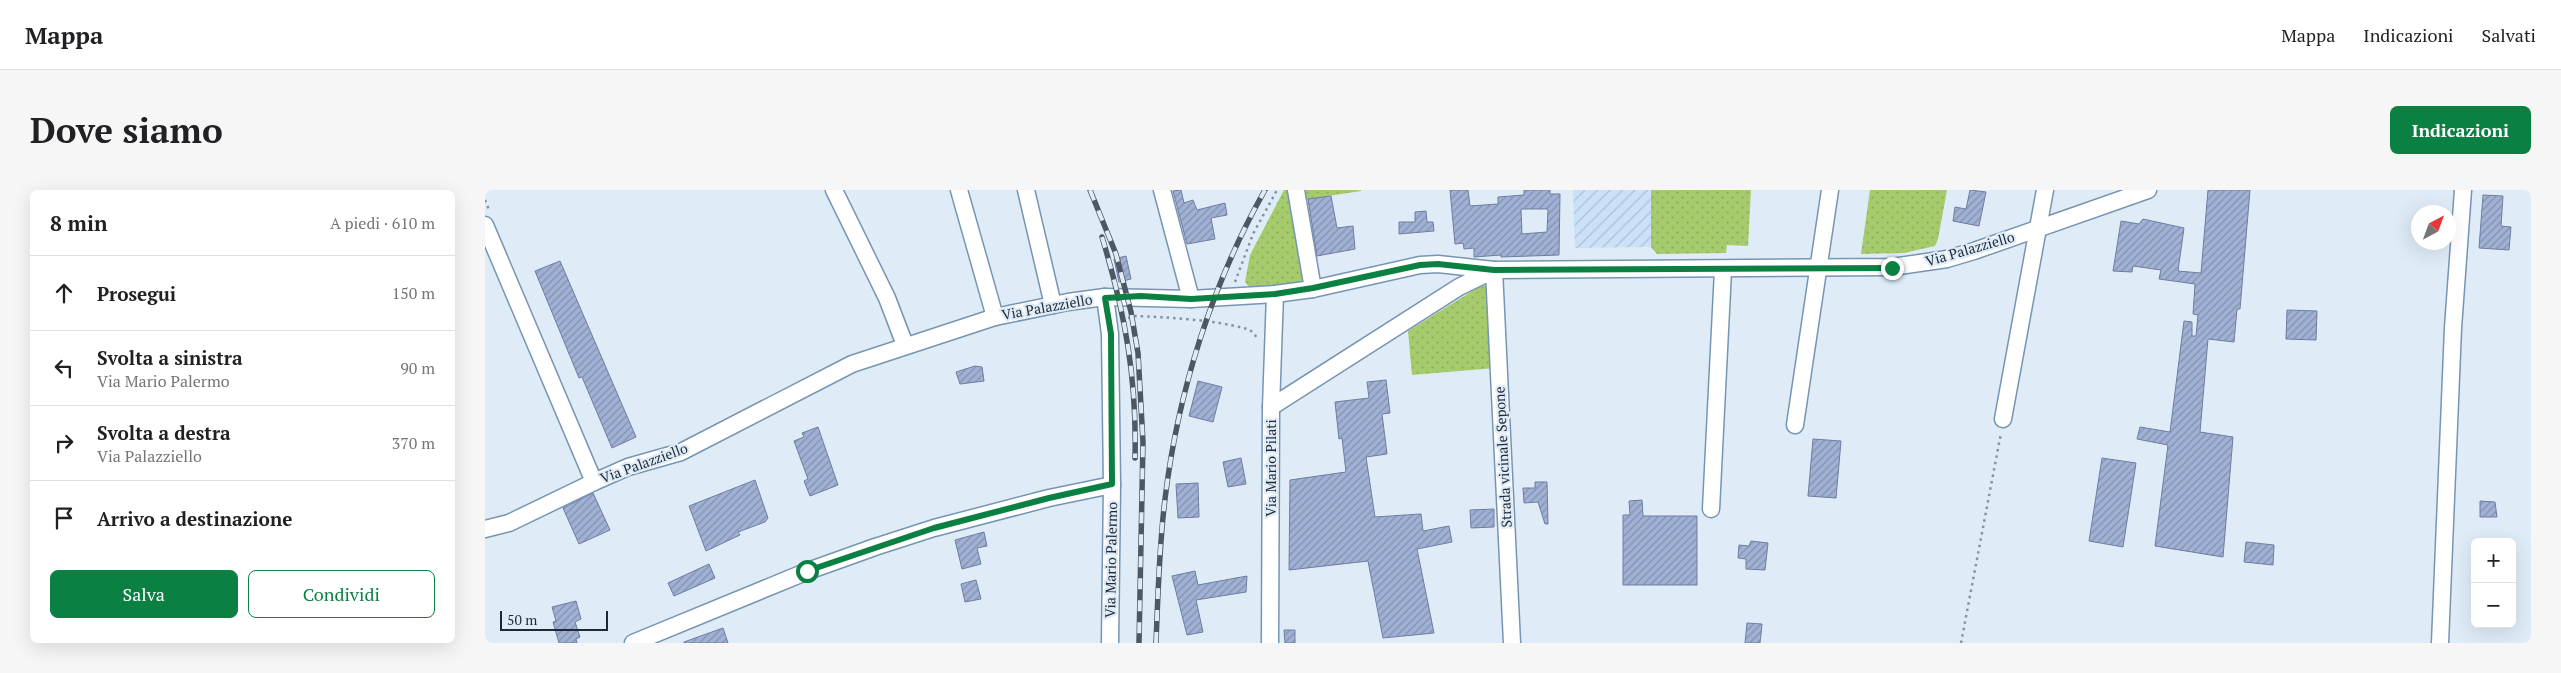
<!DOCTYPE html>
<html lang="it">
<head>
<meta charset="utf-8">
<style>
	body { margin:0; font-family:"PT Serif",serif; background:#f6f6f6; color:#202124 }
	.controls { position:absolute; right:15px; bottom:15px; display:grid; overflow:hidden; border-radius:8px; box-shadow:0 5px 20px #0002 }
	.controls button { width:45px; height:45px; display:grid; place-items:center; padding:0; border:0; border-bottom:1px solid #e0e0e0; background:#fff; color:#202124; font:25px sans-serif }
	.compass { position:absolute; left:1926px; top:15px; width:45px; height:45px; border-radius:50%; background:#fff; box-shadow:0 5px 20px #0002; rotate:41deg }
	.scale { position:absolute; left:15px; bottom:12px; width:108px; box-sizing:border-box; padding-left:5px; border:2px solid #1d2935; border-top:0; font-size:14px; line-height:18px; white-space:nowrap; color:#1d2935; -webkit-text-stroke:4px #dfecf8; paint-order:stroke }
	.stop { position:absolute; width:15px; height:15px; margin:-11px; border:4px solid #0b8043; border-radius:50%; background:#fff }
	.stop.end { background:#0b8043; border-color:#fff; box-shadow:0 1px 5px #0008 }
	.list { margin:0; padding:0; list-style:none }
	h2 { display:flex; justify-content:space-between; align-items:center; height:65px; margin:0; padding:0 20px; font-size:21px }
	h2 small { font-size:16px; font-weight:400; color:#757577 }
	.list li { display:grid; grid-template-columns:32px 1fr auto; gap:15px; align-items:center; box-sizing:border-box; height:75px; padding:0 20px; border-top:1px solid #e0e0e0 }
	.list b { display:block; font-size:19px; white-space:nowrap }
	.list p { margin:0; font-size:16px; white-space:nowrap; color:#757577 }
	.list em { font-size:16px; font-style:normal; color:#757577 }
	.actions { display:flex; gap:10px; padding:15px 20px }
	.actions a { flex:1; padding:11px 0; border:1px solid #0b8043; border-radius:8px; text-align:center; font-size:18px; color:#0b8043 }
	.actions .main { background:#0b8043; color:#fff }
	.icon { flex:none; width:28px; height:28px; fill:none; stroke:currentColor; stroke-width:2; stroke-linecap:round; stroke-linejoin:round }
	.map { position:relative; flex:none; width:2046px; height:453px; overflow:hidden; border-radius:8px }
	header { display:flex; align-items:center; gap:30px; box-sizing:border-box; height:70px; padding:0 25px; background:#fff; border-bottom:1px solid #e0e0e0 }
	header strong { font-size:24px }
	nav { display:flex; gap:28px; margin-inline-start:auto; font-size:18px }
	.intro { display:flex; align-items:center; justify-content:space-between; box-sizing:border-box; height:120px; padding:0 30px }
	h1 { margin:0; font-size:35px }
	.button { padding:12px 22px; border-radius:8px; background:#0b8043; color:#fff; font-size:18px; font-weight:700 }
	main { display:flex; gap:30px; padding:0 30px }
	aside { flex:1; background:#fff; border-radius:8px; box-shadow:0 5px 20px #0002 }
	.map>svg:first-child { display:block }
	.industrial { fill:url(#industrial-furrows) }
	.green { fill:url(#green-dots) }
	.building { fill:url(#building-hatch); stroke:#6e7d9f; fill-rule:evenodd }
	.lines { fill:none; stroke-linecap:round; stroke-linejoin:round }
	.minor-casing { stroke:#7695b1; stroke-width:19 }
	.path { stroke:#86939f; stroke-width:2.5; stroke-dasharray:2.5 4; stroke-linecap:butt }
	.minor { stroke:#fff; stroke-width:16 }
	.rail-casing { stroke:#4c5864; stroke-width:5.5 }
	.rail { stroke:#dfecf8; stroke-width:4; stroke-dasharray:11; stroke-linecap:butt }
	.route { stroke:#0b8043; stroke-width:6 }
	.labels { text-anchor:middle; stroke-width:4.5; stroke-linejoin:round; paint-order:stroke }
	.street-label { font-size:14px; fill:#1d2935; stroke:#dfecf8 }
</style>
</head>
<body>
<header>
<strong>Mappa</strong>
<nav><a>Mappa</a><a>Indicazioni</a><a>Salvati</a></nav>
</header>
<div class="intro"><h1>Dove siamo</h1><a class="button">Indicazioni</a></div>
<main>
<aside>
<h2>8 min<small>A piedi · 610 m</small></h2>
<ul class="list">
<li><svg class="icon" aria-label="ahead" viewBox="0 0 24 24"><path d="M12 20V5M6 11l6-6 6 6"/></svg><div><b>Prosegui</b></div><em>150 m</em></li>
<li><svg class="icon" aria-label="left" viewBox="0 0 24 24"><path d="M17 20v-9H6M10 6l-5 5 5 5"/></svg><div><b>Svolta a sinistra</b><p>Via Mario Palermo</p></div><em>90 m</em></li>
<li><svg class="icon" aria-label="right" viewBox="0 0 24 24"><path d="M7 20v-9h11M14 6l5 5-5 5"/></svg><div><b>Svolta a destra</b><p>Via Palazziello</p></div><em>370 m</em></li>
<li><svg class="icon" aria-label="arrive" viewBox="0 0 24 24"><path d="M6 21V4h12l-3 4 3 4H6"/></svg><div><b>Arrivo a destinazione</b></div></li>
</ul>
<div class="actions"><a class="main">Salva</a><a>Condividi</a></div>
</aside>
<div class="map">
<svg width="2046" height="453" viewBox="0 0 2046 453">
	<defs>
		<pattern id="industrial-furrows" width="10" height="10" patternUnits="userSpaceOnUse" patternTransform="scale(1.25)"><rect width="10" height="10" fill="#cae1f7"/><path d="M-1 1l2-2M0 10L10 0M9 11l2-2" fill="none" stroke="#adc1d4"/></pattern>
		<pattern id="green-dots" width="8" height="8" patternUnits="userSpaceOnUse" patternTransform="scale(1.25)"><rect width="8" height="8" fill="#a6cb6c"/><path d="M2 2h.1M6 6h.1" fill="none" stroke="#8eae5e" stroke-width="1.8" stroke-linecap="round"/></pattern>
		<pattern id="building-hatch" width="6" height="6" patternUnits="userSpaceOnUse" patternTransform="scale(1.25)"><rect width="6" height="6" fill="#a1b1d5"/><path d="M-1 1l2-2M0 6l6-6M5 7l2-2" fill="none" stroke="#8390ae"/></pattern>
	</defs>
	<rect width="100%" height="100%" fill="#dfecf8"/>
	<path class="industrial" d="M1088 0H1166V57L1090 58Z"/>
	<g class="green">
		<path d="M799 0H807L824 92 765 98 760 92 765 65Z"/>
		<path d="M816 0H876V1L817 10Z"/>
		<path d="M1166 0H1266L1263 56 1242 55 1241 63 1172 64 1166 57Z"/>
		<path d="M1385 0H1462L1453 49 1450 56 1419 63 1376 64Z"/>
		<path d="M997 95 1002 96 1010 178 927 185 923 141Z"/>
	</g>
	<g class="building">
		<path d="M696 0 699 13 708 10 712 20 740 13 742 25 726 28 730 49 702 54 688 1Z"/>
		<path d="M965 0H983L985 16 1013 14V7L1039 5V0H1065V4H1075L1074 65 1016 67V65L989 67V58L979 59 978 53 970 54ZM1036 19H1063L1062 42 1037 44Z"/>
		<path d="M1485 0 1501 2 1494 36 1468 31 1470 17 1481 19Z"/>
		<path d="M1723 0H1765L1755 119H1752L1749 152 1723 149 1715 242 1748 247 1738 367 1670 356 1683 255 1652 249 1655 237 1685 242 1699 131 1707 132V146H1711L1713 125 1708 124 1710 94 1674 89 1676 80 1648 76 1647 82 1628 81 1636 31 1654 34 1658 29 1699 38 1693 81 1716 83Z"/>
		<path d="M1998 5 2018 6 2016 36 2026 37 2024 60 1994 58Z"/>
		<path d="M846 6 852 38 868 36 870 59 832 66 823 9Z"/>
		<path d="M941 21 942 32H948L949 41 914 44V32H930V22Z"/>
		<path d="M641 66 646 89 634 92 629 69Z"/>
		<path d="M75 71 151 247 127 258 97 187 94 188 50 81Z"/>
		<path d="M1802 120 1832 121 1831 150 1801 149Z"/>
		<path d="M490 176 497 177 499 191 475 194 471 182Z"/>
		<path d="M901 190 905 223 897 224 902 264 881 267 890 327 936 324 938 341 964 336 967 352 932 359 949 443 898 448 883 371 804 380 805 290 861 282 857 248 854 249 850 212 884 208 882 192Z"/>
		<path d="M713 191 737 197 728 232 704 226Z"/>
		<path d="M333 237 353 295 325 306 319 291 323 289 309 251 319 247 317 243Z"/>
		<path d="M1328 249 1356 251 1351 308 1323 306Z"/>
		<path d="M756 268 761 294 743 297 738 272Z"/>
		<path d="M1617 268 1651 273 1638 357 1604 351Z"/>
		<path d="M270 290 283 328 280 332 253 342 255 345 221 361 204 316Z"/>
		<path d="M1050 292H1062L1063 334H1060L1053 312 1039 313 1038 298H1050Z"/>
		<path d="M713 293 714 327 693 328 691 294Z"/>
		<path d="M108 303 125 340 94 354 78 318Z"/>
		<path d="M1157 310 1158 326H1212V395H1138V325H1145L1144 311Z"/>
		<path d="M1995 311 2010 312 2012 327H1995Z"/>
		<path d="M1009 319V337L986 338 985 320Z"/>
		<path d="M499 342 502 356 492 358 496 374 477 379 470 350Z"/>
		<path d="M1266 351 1283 353 1280 380 1261 379V369L1253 368 1254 355 1264 356Z"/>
		<path d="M1761 352 1789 355 1788 375 1759 372Z"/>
		<path d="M224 374 230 388 189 406 183 393Z"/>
		<path d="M710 381 713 395 762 386 761 402 711 410 718 442 702 445 687 386Z"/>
		<path d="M491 390 496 409 480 412 476 394Z"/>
		<path d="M91 411 96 429 90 432 95 447 91 449 92 453H74L68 432 71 431 67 417Z"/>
		<path d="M1262 433 1277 434 1275 453H1260Z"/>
		<path d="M238 438 243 453H199V452Z"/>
		<path d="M799 440H810V453H800Z"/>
	</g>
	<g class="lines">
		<defs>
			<g id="minor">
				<path d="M349 0 402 108 420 155"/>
				<path d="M474 0 510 127"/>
				<path d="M541 0 568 115"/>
				<path d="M677 0 706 109"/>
				<path d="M811 0 828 99"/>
				<path d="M0 35 109 292"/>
				<path d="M620 107 625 144 627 295 625 453"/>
				<path d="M786 217 974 97 1009 80 1027 453"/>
				<path d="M1518 229 1560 0"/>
				<path d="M1310 235 1345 0"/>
				<path d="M1226 319 1238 80"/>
				<path d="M0 339 24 333 109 292 143 277 196 262 367 174 510 127 583 112 620 107 706 109 790 104 828 99 935 75 953 74 1009 80 1407 77 1462 69 1489 61 1663 0"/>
				<path d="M148 453 323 381 390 357 449 338 564 308 627 295"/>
				<path d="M785 453 786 217 790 104"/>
				<path d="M1955 453 1968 138 1978 0"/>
			</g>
		</defs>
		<use href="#minor" class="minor-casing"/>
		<g class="path">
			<path d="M0 10 4 20"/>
			<path d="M750 92 768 44 792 0"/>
			<path d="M639 133 643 128 650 126C680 127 730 130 758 138 765 139 770 143 772 149"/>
			<path d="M1476 453 1516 243"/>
		</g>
		<use href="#minor" class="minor"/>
		<defs>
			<g id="rail">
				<path d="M605 0 631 64 646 122 653 163 658 252 654 453"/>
				<path d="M617 47C640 123 652 188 650 268"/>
				<path d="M671 453C673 405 674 357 680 309 693 201 727 94 780 0"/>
			</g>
		</defs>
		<use href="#rail" class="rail-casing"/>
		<use href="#rail" class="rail"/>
	</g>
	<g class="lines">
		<path class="route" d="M322 381 449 338 564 308 627 294 626 144 620 108 656 106 706 109 790 104 828 98 935 75 953 74 1009 80 1407 78"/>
	</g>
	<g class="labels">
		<g class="street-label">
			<text transform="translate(1485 59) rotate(-16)" y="5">Via Palazziello</text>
			<text transform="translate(562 117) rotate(-10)" y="5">Via Palazziello</text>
			<text transform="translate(1018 267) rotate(-93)" y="5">Strada vicinale Sepone</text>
			<text transform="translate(159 273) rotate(-20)" y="5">Via Palazziello</text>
			<text transform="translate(786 278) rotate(-90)" y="5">Via Mario Pilati</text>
			<text transform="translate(626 370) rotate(-89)" y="5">Via Mario Palermo</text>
		</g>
	</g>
</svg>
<div class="controls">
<button>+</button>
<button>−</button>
</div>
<svg class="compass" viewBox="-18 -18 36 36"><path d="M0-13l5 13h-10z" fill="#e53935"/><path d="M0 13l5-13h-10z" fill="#757577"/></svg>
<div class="scale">50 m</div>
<div class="stop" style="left:322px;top:381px"></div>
<div class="stop end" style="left:1407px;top:78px"></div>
</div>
</main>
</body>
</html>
